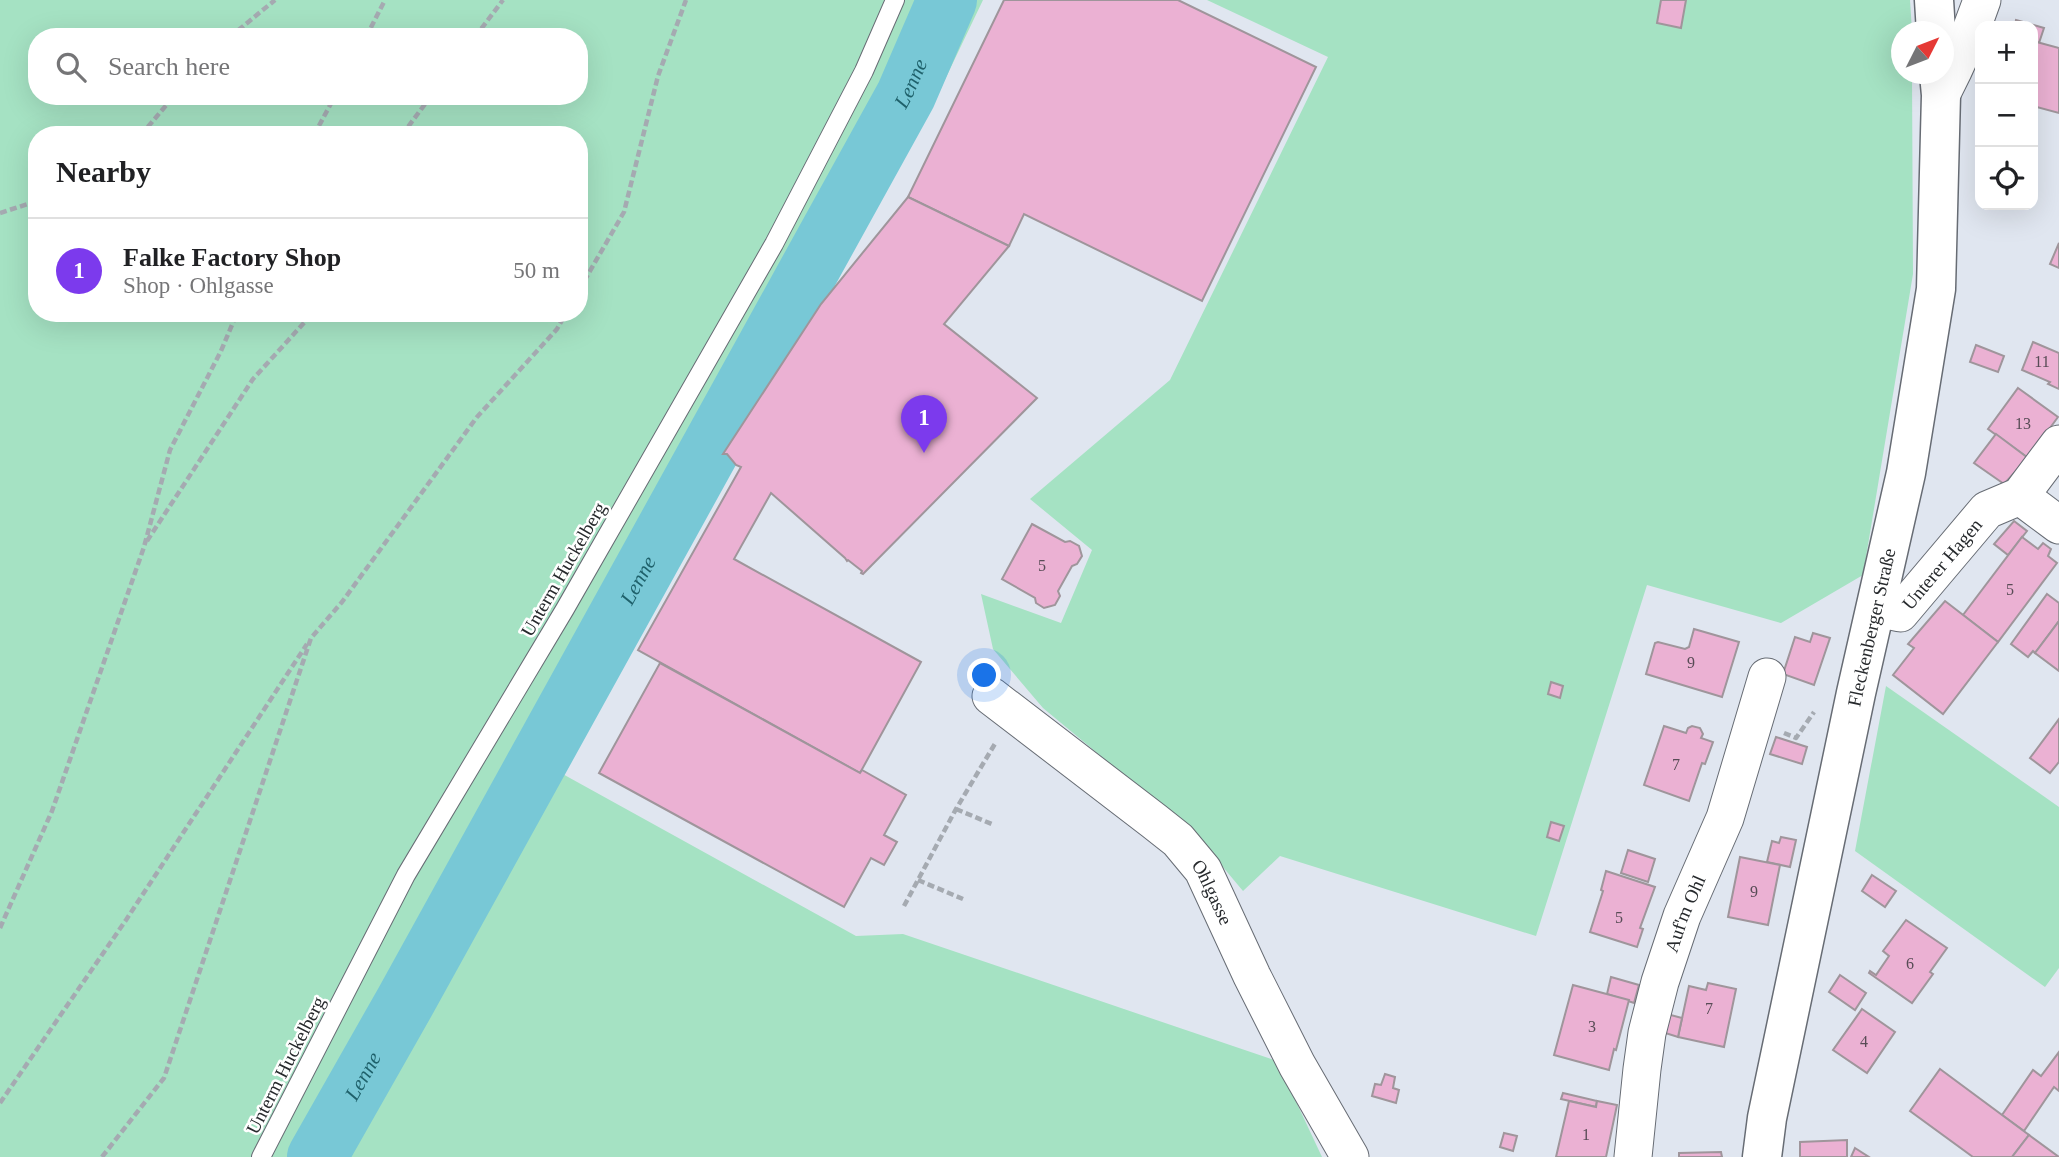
<!DOCTYPE html>
<html lang="en">
<head>
<meta charset="utf-8">
<style>
	body { margin:0; font-family:Georgia,serif; background:#f2f2f2; color:#202124 }
	.controls { position:absolute; right:21px; top:21px; display:grid; overflow:hidden; border-radius:14px; box-shadow:0 7px 28px #0002 }
	.controls button { width:63px; height:63px; display:grid; place-items:center; padding:0; border:0; border-bottom:2px solid #e0e0e0; background:#fff; color:#202124; font:35px sans-serif }
	.compass { position:absolute; left:1891px; top:21px; width:63px; height:63px; border-radius:50%; background:#fff; box-shadow:0 7px 28px #0002; rotate:48deg }
	.you { position:absolute; left:985px; top:676px; width:24px; height:24px; margin:-18px; border:5px solid #fff; border-radius:50%; background:#1a73e8; box-shadow:0 0 0 10px #1a73e833 }
	.badge { display:grid; place-items:center; width:46px; height:46px; border-radius:50%; background:#7c3aed; color:#fff; font-size:23px; font-weight:700 }
	.pin { position:absolute; translate:-50% -58px; filter:drop-shadow(0 2px 4px #0008) }
	.pin::after { content:''; position:absolute; top:37px; width:24px; height:21px; background:inherit; clip-path:polygon(0 0,100% 0,50% 100%) }
	.list { margin:0; padding:0; list-style:none }
	h2 { display:flex; justify-content:space-between; align-items:center; height:91px; margin:0; padding:0 28px; font-size:30px }
	h2 small { font-size:23px; font-weight:400; color:#757577 }
	.list li { display:grid; grid-template-columns:46px 1fr auto; gap:21px; align-items:center; box-sizing:border-box; height:105px; padding:0 28px; border-top:2px solid #e0e0e0 }
	.list b { display:block; font-size:26px; white-space:nowrap }
	.list p { margin:0; font-size:23px; white-space:nowrap; color:#757577 }
	.list em { font-size:23px; font-style:normal; color:#757577 }
	.icon { flex:none; width:38px; height:38px; fill:none; stroke:currentColor; stroke-width:2; stroke-linecap:round; stroke-linejoin:round }
	.map { position:relative; flex:none; width:2059px; height:1157px; overflow:hidden }
	.search { position:absolute; background:#fff; box-shadow:0 7px 28px #0002; left:28px; top:28px; width:560px; height:77px; display:flex; align-items:center; gap:18px; box-sizing:border-box; padding:0 24px; border-radius:28px; color:#757577; font-size:26px }
	.panel { position:absolute; background:#fff; box-shadow:0 7px 28px #0002; left:28px; top:126px; width:560px; height:196px; border-radius:28px }
	.map>svg:first-child { display:block }
	.green { fill:#a5e2c3; fill-rule:evenodd }
	.lines { fill:none; stroke-linecap:round; stroke-linejoin:round }
	.river { stroke:#78c8d6; stroke-width:60 }
	.building { fill:#ebb1d3; stroke:#9f959b; stroke-width:2 }
	.service-casing { stroke:#676c74; stroke-width:20 }
	.minor-casing { stroke:#676c74; stroke-width:39 }
	.tertiary-casing { stroke:#676c74; stroke-width:41 }
	.path { stroke:#a5aab1; stroke-width:4.5; stroke-dasharray:7 3.5; stroke-linecap:butt }
	.service { stroke:#fff; stroke-width:18 }
	.minor { stroke:#fff; stroke-width:37 }
	.tertiary { stroke:#fff; stroke-width:38 }
	.labels { text-anchor:middle; stroke-width:5; stroke-linejoin:round; paint-order:stroke }
	.number-label { font-size:16px; fill:#584c56 }
	.street-label { font-size:19px; fill:#272a2d; stroke:#fff }
	.water-label { font-size:21px; font-style:italic; fill:#1f616b; stroke:#fff }
</style>
</head>
<body>
<div class="map">
<svg width="2059" height="1157" viewBox="0 0 2059 1157">
	<rect width="100%" height="100%" fill="#e0e6f0"/>
	<g class="green">
		<path d="M0 0H983L928 115 717 457 550 767 856 936 903 934 1277 1061 1322 1157H0ZM37 37H579V96H37ZM37 135H579V313H37Z"/>
		<path d="M1207 0H1910L1912 31 1902 32V74H1912L1913 274 1863 575 1781 623 1647 585 1536 936 1280 856 1243 891 1197 836 1043 708 993 649 981 594 1061 623 1092 550 1030 499 1170 380 1328 57Z"/>
		<path d="M1886 686 2059 807V968L2045 987 1855 851Z"/>
	</g>
	<g class="lines">
		<path class="river" id="s1" d="M317 1157 405 1002 906 95 947 0"/>
	</g>
	<g class="building">
		<path d="M1004 0H1178L1316 67 1202 301 1024 214 1009 246 908 197Z"/>
		<path d="M1661 0H1686L1681 28 1657 23Z"/>
		<path d="M2016 20 2044 28 2039 43 2033 41V26H2015Z"/>
		<path d="M2033 41 2059 48V113L2033 106Z"/>
		<path d="M908 197 1009 246 944 324 1037 398 863 574 861 573 862 571 848 560 847 561 845 558 771 493 734 559 921 662 860 773 638 650 741 467 736 465 727 454H723L821 304Z"/>
		<path d="M2059 243V268L2050 264Z"/>
		<path d="M2033 342 2059 353V389L2048 384 2050 382 2022 370Z"/>
		<path d="M1976 345 2004 356 1998 372 1970 362Z"/>
		<path d="M2018 388 2058 417 2028 458 1988 429Z"/>
		<path d="M1996 434 2028 458 2004 484 1974 463Z"/>
		<path d="M2014 521 2027 531 2008 555 1994 544Z"/>
		<path d="M1032 524 1065 542 1070 541 1079 546 1082 556 1077 564 1072 566 1058 591 1060 596 1055 605 1044 608 1036 603 1035 598 1002 579Z"/>
		<path d="M2022 537 2038 549 2043 543 2051 549 2048 556 2057 563 1998 642 1963 615Z"/>
		<path d="M2047 594 2059 603V621L2035 653 2033 651 2028 657 2011 644Z"/>
		<path d="M1945 601 1998 642 1943 714 1893 675 1914 648 1908 644Z"/>
		<path d="M2059 621V671L2035 653Z"/>
		<path d="M1694 629 1739 642 1722 697 1646 674 1655 643 1658 642 1685 649 1689 647Z"/>
		<path d="M1813 633 1830 638 1814 685 1783 674 1795 637 1810 642Z"/>
		<path d="M660 663 860 773 862 770 906 795 884 835 897 842 884 865 871 858 844 907 599 773Z"/>
		<path d="M1551 682 1563 686 1560 698 1548 694Z"/>
		<path d="M2059 719V762L2050 773 2030 758Z"/>
		<path d="M1664 726 1686 733 1688 728 1692 726 1700 728 1703 734 1701 738 1713 742 1705 764 1702 763 1689 801 1644 785Z"/>
		<path d="M1776 737 1807 747 1802 764 1770 754Z"/>
		<path d="M1551 822 1564 826 1559 841 1547 837Z"/>
		<path d="M1781 837 1796 840 1790 867 1767 862 1772 841 1779 843Z"/>
		<path d="M1628 850 1655 859 1648 882 1621 873Z"/>
		<path d="M1740 857 1780 865 1768 925 1728 917Z"/>
		<path d="M1606 871 1655 887 1640 928 1643 929 1637 947 1590 932 1603 891 1601 890Z"/>
		<path d="M1872 875 1896 891 1885 907 1862 891Z"/>
		<path d="M1906 920 1947 948 1930 972 1933 974 1912 1003 1869 973 1870 971 1876 975 1889 956 1883 951Z"/>
		<path d="M1840 975 1866 993 1855 1010 1829 992Z"/>
		<path d="M1611 977 1639 985 1634 1003 1607 994Z"/>
		<path d="M1708 983 1736 989 1724 1047 1678 1037 1689 986 1706 990Z"/>
		<path d="M1573 985 1629 1000 1616 1050 1614 1049 1609 1070 1554 1055Z"/>
		<path d="M1862 1009 1895 1032 1867 1073 1833 1050Z"/>
		<path d="M1663 1013 1682 1018 1678 1037 1659 1031Z"/>
		<path d="M2059 1052V1091L2054 1087 2024 1131 2002 1115 2033 1070 2041 1076Z"/>
		<path d="M1940 1069 2029 1135 2012 1157H1973L1910 1111Z"/>
		<path d="M1385 1074 1395 1077 1393 1088 1399 1090 1396 1103 1372 1096 1375 1084 1381 1085Z"/>
		<path d="M1563 1093 1597 1101 1596 1107 1561 1099Z"/>
		<path d="M1569 1101 1596 1107 1597 1101 1617 1105 1606 1157H1556Z"/>
		<path d="M1504 1133 1517 1136 1513 1151 1500 1147Z"/>
		<path d="M2029 1135 2059 1157H2012Z"/>
		<path d="M1847 1140V1157H1800V1142Z"/>
		<path d="M1855 1148 1869 1157H1851Z"/>
		<path d="M1721 1152 1722 1157H1679V1153Z"/>
	</g>
	<g class="lines">
		<defs>
			<path id="service" d="M261 1157 406 875 565 609 774 244 864 71 895 0"/>
			<g id="minor">
				<path d="M1941 95C1957 64 1971 33 1982 0"/>
				<path d="M2020 496 2059 525"/>
				<path id="s2" d="M1876 608 1900 613 1987 510 2020 496 2059 444"/>
				<path id="s3" d="M991 696 1154 821 1178 840 1203 870 1252 976 1297 1065 1350 1157"/>
				<path id="s4" d="M1633 1157 1642 1069 1647 1033 1660 982 1682 916 1725 818 1767 677"/>
			</g>
			<g id="tertiary">
				<path d="M1934 0 1936 32"/>
				<path id="s5" d="M1762 1157 1767 1118 1856 693 1906 473 1936 289 1941 95 1939 74"/>
			</g>
		</defs>
		<use href="#service" class="service-casing"/>
		<use href="#minor" class="minor-casing"/>
		<use href="#tertiary" class="tertiary-casing"/>
		<g class="path">
			<path d="M230 37 275 0"/>
			<path d="M366 37 385 0"/>
			<path d="M475 37 503 0"/>
			<path d="M141 135 174 96"/>
			<path d="M314 135 335 96"/>
			<path d="M402 135 431 96"/>
			<path d="M0 213 37 201"/>
			<path d="M579 290 624 212 658 76 686 0"/>
			<path d="M147 541 253 379 313 313"/>
			<path d="M1784 733 1796 738 1814 712"/>
			<path d="M956 809 994 825"/>
			<path d="M918 880 963 899"/>
			<path d="M904 906 956 809 996 742"/>
			<path d="M0 928 52 811 144 547 170 450 221 351 237 313"/>
			<path d="M0 1103 126 920 307 644"/>
			<path d="M102 1157 164 1078 311 638 342 602 477 417 557 329 566 313"/>
		</g>
		<use href="#service" class="service"/>
		<use href="#minor" class="minor"/>
		<use href="#tertiary" class="tertiary"/>
	</g>
	<g class="labels">
		<g class="number-label">
			<text x="2042" y="367">11</text>
			<text x="2023" y="429">13</text>
			<text x="1042" y="571">5</text>
			<text x="2010" y="595">5</text>
			<text x="1691" y="668">9</text>
			<text x="1676" y="770">7</text>
			<text x="1754" y="897">9</text>
			<text x="1619" y="923">5</text>
			<text x="1910" y="969">6</text>
			<text x="1709" y="1014">7</text>
			<text x="1592" y="1032">3</text>
			<text x="1864" y="1047">4</text>
			<text x="1586" y="1140">1</text>
		</g>
		<g class="street-label">
			<text dy="7" stroke="none"><textPath href="#s2" startOffset="89">Unterer Hagen</textPath></text>
			<text transform="translate(563 569) rotate(-60)" y="7">Unterm Huckelberg</text>
			<text dy="7" stroke="none"><textPath href="#s5" startOffset="541">Fleckenberger Straße</textPath></text>
			<text dy="7" stroke="none"><textPath href="#s3" startOffset="299">Ohlgasse</textPath></text>
			<text dy="7" stroke="none"><textPath href="#s4" startOffset="250">Auf'm Ohl</textPath></text>
			<text transform="translate(285 1065) rotate(-63)" y="7">Unterm Huckelberg</text>
		</g>
		<g class="water-label">
			<text dy="7" stroke="none"><textPath href="#s1" startOffset="1227">Lenne</textPath></text>
			<text dy="7" stroke="none"><textPath href="#s1" startOffset="660">Lenne</textPath></text>
			<text dy="7" stroke="none"><textPath href="#s1" startOffset="93">Lenne</textPath></text>
		</g>
	</g>
</svg>
<div class="controls">
<button>+</button>
<button>−</button>
<button><svg class="icon" aria-label="locate" viewBox="0 0 24 24"><circle cx="12" cy="12" r="6"/><path d="M12 2v4M12 18v4M2 12h4M18 12h4"/></svg></button>
</div>
<svg class="compass" viewBox="-18 -18 36 36"><path d="M0-13l5 13h-10z" fill="#e53935"/><path d="M0 13l5-13h-10z" fill="#757577"/></svg>
<div class="you"></div>
<div class="pin badge" style="left:924px;top:453px">1</div>
<div class="search"><svg class="icon" aria-label="search" viewBox="0 0 24 24"><circle cx="10" cy="10" r="6"/><path d="M15 15l6 6"/></svg>Search here</div>
<section class="panel">
<h2>Nearby<small></small></h2>
<ul class="list">
<li><span class="badge">1</span><div><b>Falke Factory Shop</b><p>Shop · Ohlgasse</p></div><em>50 m</em></li>
</ul>
</section>
</div>
</body>
</html>
